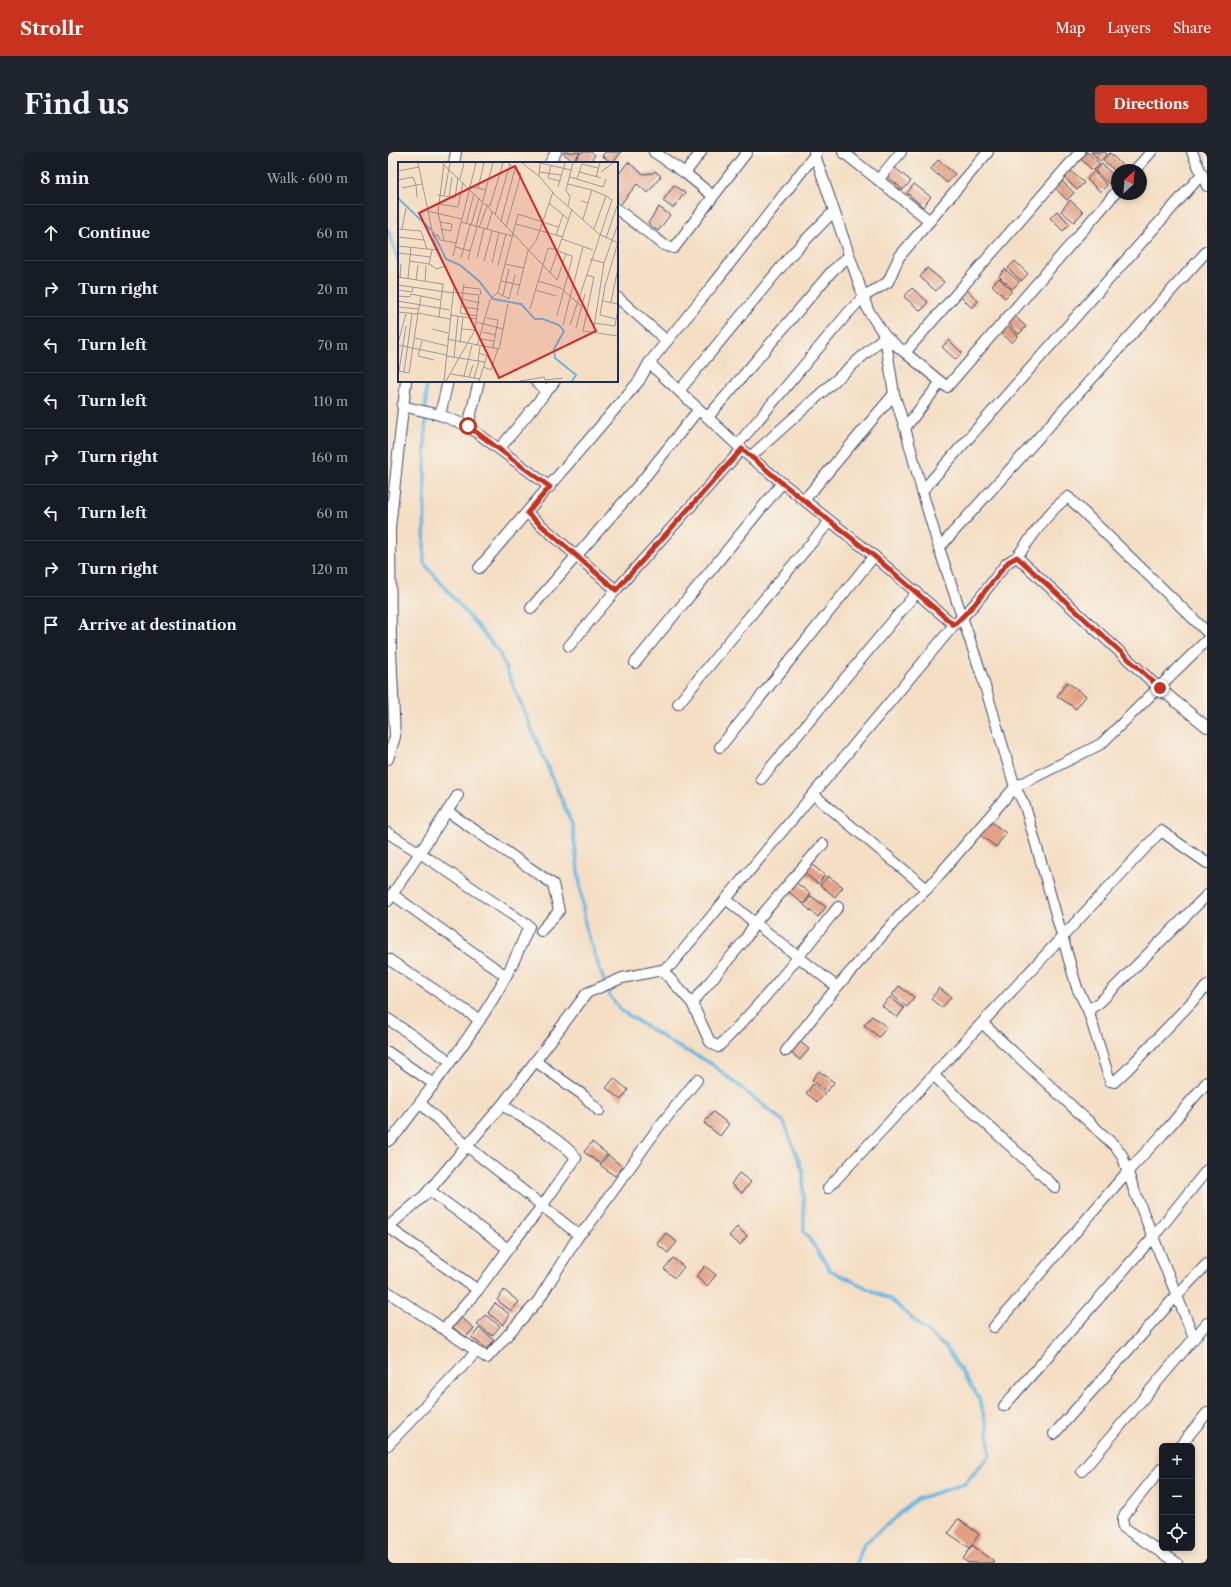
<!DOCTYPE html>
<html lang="en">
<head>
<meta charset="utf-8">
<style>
	body { margin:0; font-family:"Libre Caslon Text",serif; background:#20242c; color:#f1f3f6 }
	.controls { position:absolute; right:12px; bottom:12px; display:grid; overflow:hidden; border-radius:6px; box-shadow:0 2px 6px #0003 }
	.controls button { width:36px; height:36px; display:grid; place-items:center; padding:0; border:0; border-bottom:1px solid #363941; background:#171b24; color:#f1f3f6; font:20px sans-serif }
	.compass { position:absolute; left:723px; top:12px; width:36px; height:36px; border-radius:50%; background:#171b24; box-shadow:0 2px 6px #0003; rotate:26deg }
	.stop { position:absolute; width:12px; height:12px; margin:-9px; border:3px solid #c8321e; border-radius:50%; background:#fff }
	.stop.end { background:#c8321e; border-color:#fff; box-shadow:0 1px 4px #0008 }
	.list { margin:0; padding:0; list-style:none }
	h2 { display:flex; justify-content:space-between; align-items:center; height:52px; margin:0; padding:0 16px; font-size:17px }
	h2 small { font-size:13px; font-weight:400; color:#9ea1a6 }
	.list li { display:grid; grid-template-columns:26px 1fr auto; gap:12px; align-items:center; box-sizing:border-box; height:56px; padding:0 16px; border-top:1px solid #363941 }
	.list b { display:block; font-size:15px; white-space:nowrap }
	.list em { font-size:13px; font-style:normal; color:#9ea1a6 }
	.icon { flex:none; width:22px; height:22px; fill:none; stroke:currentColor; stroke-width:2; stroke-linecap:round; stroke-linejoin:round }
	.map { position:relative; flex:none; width:819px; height:1411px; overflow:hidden; border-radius:6px }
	header { display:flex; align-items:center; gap:24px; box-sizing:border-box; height:56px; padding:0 20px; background:#c8321e; color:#fff }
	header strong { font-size:19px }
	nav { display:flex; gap:22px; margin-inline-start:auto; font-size:14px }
	.intro { display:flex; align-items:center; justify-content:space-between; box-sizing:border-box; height:96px; padding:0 24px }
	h1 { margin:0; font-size:28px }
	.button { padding:10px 18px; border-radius:6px; background:#c8321e; color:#fff; font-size:14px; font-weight:700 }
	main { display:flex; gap:24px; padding:0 24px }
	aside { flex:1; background:#171b24; border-radius:6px; box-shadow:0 2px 6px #0003 }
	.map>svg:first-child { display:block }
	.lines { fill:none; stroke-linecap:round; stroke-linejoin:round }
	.stream { stroke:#68b7e2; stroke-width:3.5 }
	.building { fill:#e39f82 }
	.street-casing { stroke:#3c496d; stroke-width:12 }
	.street { stroke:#fff; stroke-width:10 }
	.route { stroke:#c8321e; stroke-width:5 }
	.inset-river { fill:none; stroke:#68b7e2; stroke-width:2 }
	.inset-road { fill:none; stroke:#9d989b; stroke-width:1 }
	.view { fill:#d62828; fill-opacity:0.15; stroke:#d62828; stroke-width:2 }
	.inset-edge { fill:none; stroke:#1b2f5e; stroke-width:2 }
</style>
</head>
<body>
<header>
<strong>Strollr</strong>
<nav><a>Map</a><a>Layers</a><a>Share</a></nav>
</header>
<div class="intro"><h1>Find us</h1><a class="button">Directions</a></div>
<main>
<aside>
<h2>8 min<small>Walk · 600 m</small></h2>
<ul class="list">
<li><svg class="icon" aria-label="ahead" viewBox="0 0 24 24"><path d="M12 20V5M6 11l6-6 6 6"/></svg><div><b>Continue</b></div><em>60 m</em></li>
<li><svg class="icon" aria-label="right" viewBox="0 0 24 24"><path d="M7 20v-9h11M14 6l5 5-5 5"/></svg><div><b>Turn right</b></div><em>20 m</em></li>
<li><svg class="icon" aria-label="left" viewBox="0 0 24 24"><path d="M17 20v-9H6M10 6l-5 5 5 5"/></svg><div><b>Turn left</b></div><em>70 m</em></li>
<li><svg class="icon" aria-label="left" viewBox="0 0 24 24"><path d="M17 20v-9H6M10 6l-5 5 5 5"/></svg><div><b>Turn left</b></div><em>110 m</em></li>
<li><svg class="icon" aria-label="right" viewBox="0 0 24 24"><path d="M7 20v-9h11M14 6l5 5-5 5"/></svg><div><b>Turn right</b></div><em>160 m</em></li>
<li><svg class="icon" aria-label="left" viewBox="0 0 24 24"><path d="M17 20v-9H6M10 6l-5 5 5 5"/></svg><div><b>Turn left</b></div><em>60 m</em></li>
<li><svg class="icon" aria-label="right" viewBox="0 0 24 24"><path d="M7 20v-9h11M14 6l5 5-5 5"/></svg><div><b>Turn right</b></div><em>120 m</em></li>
<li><svg class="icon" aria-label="arrive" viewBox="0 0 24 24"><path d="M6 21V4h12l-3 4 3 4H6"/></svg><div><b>Arrive at destination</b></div></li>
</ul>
</aside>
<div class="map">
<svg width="819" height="1411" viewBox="0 0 819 1411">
	<rect width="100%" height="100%" fill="#f7f3e8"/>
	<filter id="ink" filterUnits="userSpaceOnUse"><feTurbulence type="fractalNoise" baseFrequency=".025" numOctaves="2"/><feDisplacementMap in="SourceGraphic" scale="8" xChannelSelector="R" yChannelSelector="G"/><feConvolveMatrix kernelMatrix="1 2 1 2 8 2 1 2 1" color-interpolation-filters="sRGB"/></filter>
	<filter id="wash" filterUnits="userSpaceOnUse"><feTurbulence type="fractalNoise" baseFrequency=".012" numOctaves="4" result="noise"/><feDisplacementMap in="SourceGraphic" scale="16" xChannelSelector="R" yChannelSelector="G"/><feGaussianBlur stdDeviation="0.9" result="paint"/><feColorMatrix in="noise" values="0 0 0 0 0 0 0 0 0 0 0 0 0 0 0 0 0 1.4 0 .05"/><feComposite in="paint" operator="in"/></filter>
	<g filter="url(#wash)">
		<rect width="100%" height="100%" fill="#f4dec4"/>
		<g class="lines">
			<g class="stream">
				<path d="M0 78 11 110"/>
				<path d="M38 229 36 411 111 500 184 672 198 778 221 843 234 859 287 893 321 910 396 970 415 1020 416 1079 442 1118 503 1148 558 1196 591 1246 600 1279 602 1303 576 1332 529 1347 476 1392 469 1411"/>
			</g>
		</g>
		<g id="blocks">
			<g class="building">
				<path d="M176 0H192L185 9 175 1Z"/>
				<path d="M193 0H203L207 3 201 11H185Z"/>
				<path d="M217 0H233L225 11 214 4Z"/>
				<path d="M699 0 712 12 705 19 692 6Z"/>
				<path d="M703 0H717L719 2 712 9Z"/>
				<path d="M722 1 735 14 729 18V21L715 8Z"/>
				<path d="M550 8 567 22 559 31 543 17Z"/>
				<path d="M240 10 255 22 265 21 267 19 273 24 260 41 249 32 232 53 229 50V24Z"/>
				<path d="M714 12 727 25 721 32 707 19Z"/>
				<path d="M506 15 523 29 515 38 499 24Z"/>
				<path d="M683 19 696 31 689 38 676 25Z"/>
				<path d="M706 20 719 33 712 40 699 27Z"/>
				<path d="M673 28 686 41 679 48 666 35Z"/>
				<path d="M526 32 543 45 535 55 519 41Z"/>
				<path d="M286 33 297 41 285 56 275 49Z"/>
				<path d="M682 48 695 60 686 70 673 59Z"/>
				<path d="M271 55 282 63 270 79 260 71Z"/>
				<path d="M669 59 682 72 675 79 662 66Z"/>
				<path d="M627 109 640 122 633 129 620 116Z"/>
				<path d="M539 116 556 130 548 139 532 125Z"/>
				<path d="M617 117 631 130 624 137 611 124Z"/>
				<path d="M611 126 624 139 617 146 604 133Z"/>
				<path d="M524 136 540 150 533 159 516 145Z"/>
				<path d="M577 136 590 149 584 156 571 143Z"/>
				<path d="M625 162 638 175 631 182 618 169Z"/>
				<path d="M617 171 630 184 624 191 610 178Z"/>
				<path d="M561 188 574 201 568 208 554 195Z"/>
				<path d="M679 530 698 544 688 557 669 544Z"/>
				<path d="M602 669 618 681 608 695 592 683Z"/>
				<path d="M422 711 437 723 430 732 415 720Z"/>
				<path d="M440 724 455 735 447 745 432 733Z"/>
				<path d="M408 731 423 742 415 752 401 740Z"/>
				<path d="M423 744 438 755 430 765 416 753Z"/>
				<path d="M511 834 526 845 519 855 504 843Z"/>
				<path d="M551 836 563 845 554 856 543 847Z"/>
				<path d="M502 845 516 856 509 866 494 854Z"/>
				<path d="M484 864 499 875 491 885 476 873Z"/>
				<path d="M410 888 421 897 412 908 401 899Z"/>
				<path d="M431 919 446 930 439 940 424 928Z"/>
				<path d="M226 926 240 938 233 948 218 936Z"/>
				<path d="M425 932 437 942 429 950 418 941Z"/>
				<path d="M325 960 341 972 332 984 316 971Z"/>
				<path d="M204 990 219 1002 211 1011 196 1000Z"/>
				<path d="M220 1003 235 1015 227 1024 212 1013Z"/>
				<path d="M351 1021 363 1030 354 1041 343 1032Z"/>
				<path d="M349 1075 359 1084 352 1093 341 1084Z"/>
				<path d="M278 1081 289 1090 280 1101 269 1092Z"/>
				<path d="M285 1106 296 1115 287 1126 276 1117Z"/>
				<path d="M317 1114 328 1123 319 1134 308 1125Z"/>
				<path d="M116 1138 131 1150 123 1159 109 1148Z"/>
				<path d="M107 1151 122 1163 115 1173 100 1161Z"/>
				<path d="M97 1163 112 1174 104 1184 89 1172Z"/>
				<path d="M71 1164 86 1176 78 1185 63 1174Z"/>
				<path d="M91 1176 106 1188 99 1197 84 1186Z"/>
				<path d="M570 1367 591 1382 582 1396 560 1381Z"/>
				<path d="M584 1393 606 1409 604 1411H580L575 1407Z"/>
			</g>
		</g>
	</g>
	<g filter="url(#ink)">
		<use href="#blocks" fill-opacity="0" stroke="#3c496d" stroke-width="1"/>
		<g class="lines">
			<defs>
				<g id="street">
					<path d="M266 0 297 21 313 0"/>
					<path d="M426 0 480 158 497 184 515 199 521 196 692 0"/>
					<path d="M455 0 542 69"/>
					<path d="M804 0 819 34"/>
					<path d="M66 11 68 0"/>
					<path d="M162 11 168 0"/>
					<path d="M747 18 763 0"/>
					<path d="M297 21 325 44"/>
					<path d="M490 28 513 0"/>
					<path d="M229 57 276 93 286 96 359 0"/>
					<path d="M229 145 279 189 261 211 362 305 486 404 566 473"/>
					<path d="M279 189 325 133 429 0"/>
					<path d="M515 199 559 235 729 39"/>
					<path d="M60 229 52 263 80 274 162 335"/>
					<path d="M147 229 159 239 167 229"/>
					<path d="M291 239 403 103 446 59"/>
					<path d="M14 254 52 263"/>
					<path d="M320 265 444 119 461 104"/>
					<path d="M80 274 91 229"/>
					<path d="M517 276 552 231"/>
					<path d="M350 292 459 162 475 145 500 130 511 105 600 0"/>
					<path d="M112 296 159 239"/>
					<path d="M362 305 497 184 506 242 517 276 534 339 551 396 593 521 627 635 637 654 689 836 700 858 722 929 726 930 739 918 819 834"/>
					<path d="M534 339 814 22"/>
					<path d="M417 347 506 242"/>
					<path d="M139 361 228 438 181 494"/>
					<path d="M551 396 819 99"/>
					<path d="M629 405 771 536 819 575"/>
					<path d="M91 416 251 229 261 211"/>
					<path d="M228 438 354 297"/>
					<path d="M143 456 253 330 311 257"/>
					<path d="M247 511 394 331"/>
					<path d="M290 552 356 471 442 369"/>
					<path d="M332 595 486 404"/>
					<path d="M0 607 7 585 3 499 2 376 18 229"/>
					<path d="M373 627 529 440"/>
					<path d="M426 643 539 737"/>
					<path d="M59 659 165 732 171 759 153 779"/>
					<path d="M0 681 32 701 141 774C134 791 127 808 118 824 88 880 47 930 9 981L0 989"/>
					<path d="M435 692 367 771 449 835"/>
					<path d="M4 742 118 824"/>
					<path d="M0 749 70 643"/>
					<path d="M0 807 92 868"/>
					<path d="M274 818 304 851 322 890 330 895C374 852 412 803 450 755"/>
					<path d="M304 851 356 789 367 771 338 747"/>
					<path d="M700 858 711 851 819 743"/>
					<path d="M0 867 56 905"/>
					<path d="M594 871 728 995 734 1003 746 1038 806 1186"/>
					<path d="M398 899 449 835 515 760 539 737 627 635 713 592 819 488"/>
					<path d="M0 900 46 932"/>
					<path d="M147 909 195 943 211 959"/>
					<path d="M545 923 667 1035"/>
					<path d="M32 951 79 994 191 1083"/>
					<path d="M440 1036 773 679 819 711"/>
					<path d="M41 1038 120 1097"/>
					<path d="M0 1075 37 1043 114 953 199 841 234 826 274 818 283 813 566 473C587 455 601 433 618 412 622 408 627 407 630 403 647 382 658 361 680 345L819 480"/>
					<path d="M0 1075 90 1138"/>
					<path d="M0 1140 99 1206 150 1149 191 1083 200 1074 270 976 309 928"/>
					<path d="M606 1175 740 1019 774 983 819 930"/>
					<path d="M56 1177 90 1138 120 1097 154 1054 188 1006C175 988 133 965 114 953"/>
					<path d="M616 1254 765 1085 819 1018"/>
					<path d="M666 1282 789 1143 819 1112"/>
					<path d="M0 1293 88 1200"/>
					<path d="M792 1294 819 1261"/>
					<path d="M774 1316 740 1358 735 1366V1375L789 1411"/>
					<path d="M694 1319 819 1171"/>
				</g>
			</defs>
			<use href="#street" class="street-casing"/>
			<use href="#street" class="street"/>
		</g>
	</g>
	<g class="lines" filter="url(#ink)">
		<path class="route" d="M80 274 162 335 139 361 228 438 354 297 394 331 486 404 566 473 586 453 620 410 629 405 772 536"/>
	</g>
	<g transform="translate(10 10)">
		<rect width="220" height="220" fill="#f4dec4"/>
		<path class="inset-river" d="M0 36 33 68M35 70 48 97 62 103 81 119 95 137 123 142 137 157H145L161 163 166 169 156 187 157 196 178 213 174 219"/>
		<path class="inset-road" d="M20 1 36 78 56 125 46 219M44 1 86 42 92 44 105 1M124 1 141 14M142 1 141 14 157 33 201 72 220 81M142 1 173 8M184 2 200 6M153 3 150 16 162 19M0 9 21 5M141 10 163 13M182 10 203 16M203 10 215 1M172 15 205 25 208 17M198 15 202 1M62 17 66 1M179 17 184 2M0 18 15 15 18 23 24 22M170 22 194 28 190 41 183 39M71 24 88 28M160 25 167 1M4 26 18 23 19 35M80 26 86 1M194 28 208 34 196 67M40 33 57 36 60 15M46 34 52 1M51 35 54 15M151 41 170 57M40 42 60 45 65 20M170 44 172 35 168 28 175 1M29 49 64 57 63 60 114 74M97 53 112 2M64 57 78 1M185 57 190 41M103 59 117 7M42 60 54 62 53 69 43 67M68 62 76 32M118 62 165 75M73 63 81 36M78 65 95 1M108 65 123 12 110 1M81 66 89 44 159 118 168 92M0 67 23 69 26 78M4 67 8 46M89 67 94 50M158 73 165 53M35 74 40 73 42 78 59 81M0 75 26 78 29 87 40 88M208 76 219 44M164 77 195 88M46 78 40 50 46 2M0 84 29 87M58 85 72 89 70 98M72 89 79 65M0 91 33 95M55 94 63 60M63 96 72 63M79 96 86 67M192 97 206 101M11 99 31 102 34 88M86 99 94 69M94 101 101 70M31 102 39 107 47 104M107 102 126 106M100 103 108 72M111 107 108 120 121 123M152 111 160 88M188 113 196 115 185 169 220 174M0 115 45 122 43 138 13 132M2 116 3 102M10 116 13 85M18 118 20 103M27 119 28 104M103 119 108 120 105 133M140 119 163 126 183 144M66 122 63 145 81 147M0 123 55 131M65 125 82 127 83 133M0 128 14 130 15 125M137 128 158 134M55 130 81 133 77 168 64 167M100 131 111 137 117 113M119 133 130 89 138 79 155 30M0 134 12 135 13 132M64 137 82 141M0 139 52 148M205 139 220 142M213 140 220 106M0 145 21 147M63 145 62 151 79 154M132 147 150 86 160 88 174 47M0 150 20 152 23 134M52 153 79 157M159 154 174 97V94L160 89M41 155 43 138M88 156 100 158 95 186M218 157 202 153 207 124 220 80M79 160 105 167M196 161 217 164 220 147M165 163 185 85M172 163 214 38 208 34M8 164 1 209 11 211 20 151 52 157M196 165 206 101 220 62M178 166 187 132M34 167 50 171M85 170 97 173M17 176 49 184M49 177 101 187 110 142M82 177 96 179M24 179 20 194 36 198M0 181 8 152M62 181 65 155M0 183 48 193M79 184 92 138 100 130 120 52 160 65M48 194 87 200M56 196 60 154M80 199 82 184M86 205 93 208 100 186M6 210 14 152M53 212 82 217M66 214 74 183M71 215 75 203M76 216 81 199M48 219 77 168M81 219 89 194 81 191M122 219 146 215 147 218 165 216"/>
		<path class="view" d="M117 4 198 169 101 216 21 51Z"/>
		<rect width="220" height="220" class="inset-edge"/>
	</g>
</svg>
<div class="controls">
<button>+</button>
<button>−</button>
<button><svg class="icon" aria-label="locate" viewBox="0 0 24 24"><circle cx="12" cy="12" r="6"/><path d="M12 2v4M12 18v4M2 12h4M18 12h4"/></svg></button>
</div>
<svg class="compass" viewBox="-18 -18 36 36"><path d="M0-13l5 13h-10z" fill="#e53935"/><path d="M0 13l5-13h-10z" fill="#9ea1a6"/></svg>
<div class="stop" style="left:80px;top:274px"></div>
<div class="stop end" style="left:772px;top:536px"></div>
</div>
</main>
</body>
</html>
